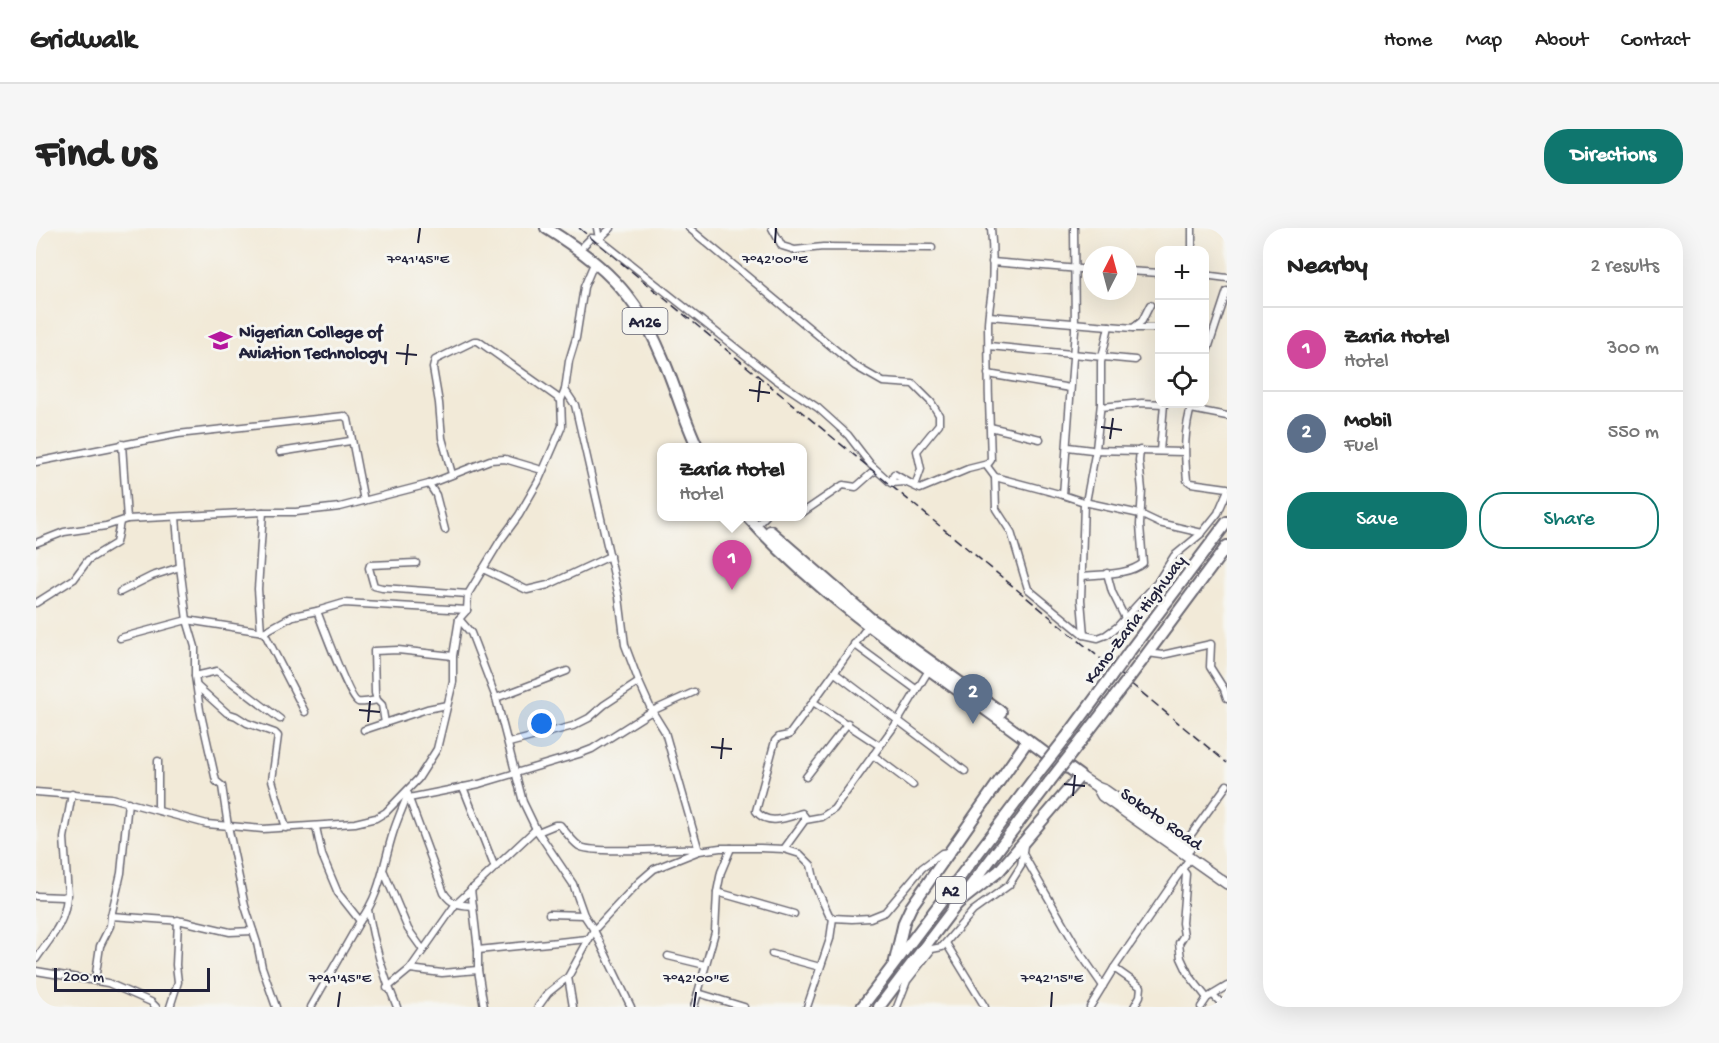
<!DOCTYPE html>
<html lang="en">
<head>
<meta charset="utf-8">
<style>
	body { margin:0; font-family:"Gochi Hand",sans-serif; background:#f6f6f6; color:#222 }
	.controls { position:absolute; right:18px; top:18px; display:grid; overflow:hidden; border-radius:12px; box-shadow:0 6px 24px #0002 }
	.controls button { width:54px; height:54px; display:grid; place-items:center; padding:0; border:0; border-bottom:2px solid #e0e0e0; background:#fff; color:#222; font:30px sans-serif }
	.compass { position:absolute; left:1047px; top:18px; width:54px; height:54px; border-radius:50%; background:#fff; box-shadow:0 6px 24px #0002; rotate:6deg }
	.scale { position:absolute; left:18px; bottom:15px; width:156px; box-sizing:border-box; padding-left:6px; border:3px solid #22223b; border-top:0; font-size:16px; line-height:21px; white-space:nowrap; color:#22223b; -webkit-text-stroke:4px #f6f6f2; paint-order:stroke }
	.you { position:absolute; left:506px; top:496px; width:21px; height:21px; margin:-15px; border:4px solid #fff; border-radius:50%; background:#1a73e8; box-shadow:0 0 0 9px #1a73e833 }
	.badge { display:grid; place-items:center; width:39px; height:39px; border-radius:50%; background:#0f766e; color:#fff; font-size:20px; font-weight:700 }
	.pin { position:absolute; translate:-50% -50px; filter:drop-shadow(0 2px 3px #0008) }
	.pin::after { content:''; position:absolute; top:32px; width:21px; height:18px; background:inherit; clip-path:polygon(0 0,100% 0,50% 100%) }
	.popup { position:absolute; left:621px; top:215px; width:150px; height:78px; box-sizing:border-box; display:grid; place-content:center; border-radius:12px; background:#fff; filter:drop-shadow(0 2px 4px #0005); font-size:20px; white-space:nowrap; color:#767676 }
	.popup b { font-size:22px; color:#222 }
	.popup::after { content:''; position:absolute; left:50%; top:100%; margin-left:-12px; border:12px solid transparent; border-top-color:#fff }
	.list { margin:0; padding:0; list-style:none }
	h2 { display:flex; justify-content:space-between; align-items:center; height:78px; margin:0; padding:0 24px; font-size:26px }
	h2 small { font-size:20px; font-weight:400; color:#767676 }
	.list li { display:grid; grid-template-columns:39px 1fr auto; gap:18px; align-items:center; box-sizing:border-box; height:84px; padding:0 24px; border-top:2px solid #e0e0e0 }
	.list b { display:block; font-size:22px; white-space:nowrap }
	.list p { margin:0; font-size:20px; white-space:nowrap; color:#767676 }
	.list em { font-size:20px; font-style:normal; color:#767676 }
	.actions { display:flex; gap:12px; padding:18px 24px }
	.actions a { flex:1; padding:14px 0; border:2px solid #0f766e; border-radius:24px; text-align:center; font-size:21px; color:#0f766e }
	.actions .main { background:#0f766e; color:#fff }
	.icon { flex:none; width:33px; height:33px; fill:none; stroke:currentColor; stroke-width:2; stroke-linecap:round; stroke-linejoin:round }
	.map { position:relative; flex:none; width:1191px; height:779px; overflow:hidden; border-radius:24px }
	header { display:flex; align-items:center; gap:36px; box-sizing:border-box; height:84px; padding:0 30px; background:#fff; border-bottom:2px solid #e0e0e0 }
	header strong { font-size:28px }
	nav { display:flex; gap:33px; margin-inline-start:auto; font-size:21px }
	.intro { display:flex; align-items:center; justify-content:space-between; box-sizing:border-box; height:144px; padding:0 36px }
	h1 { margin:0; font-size:42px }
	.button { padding:15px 27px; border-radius:24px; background:#0f766e; color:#fff; font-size:21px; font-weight:700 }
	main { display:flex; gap:36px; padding:0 36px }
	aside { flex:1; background:#fff; border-radius:24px; box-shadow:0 6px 24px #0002 }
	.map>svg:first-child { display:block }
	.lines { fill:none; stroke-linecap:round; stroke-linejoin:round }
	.minor-casing { stroke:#6b6872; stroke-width:9 }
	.primary-casing { stroke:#6b6872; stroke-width:12 }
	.trunk-casing { stroke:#6b6872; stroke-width:14 }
	.minor { stroke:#fff; stroke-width:6 }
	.primary { stroke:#fff; stroke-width:9 }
	.trunk { stroke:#fff; stroke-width:10 }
	.rail { stroke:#22223b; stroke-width:1.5; stroke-dasharray:9 4.5; stroke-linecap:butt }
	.trunk-bridge-casing { stroke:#6b6872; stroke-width:14; stroke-linecap:butt }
	.trunk-bridge { stroke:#fff; stroke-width:10 }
	.ticks { fill:none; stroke:#22223b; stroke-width:2 }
	.labels { text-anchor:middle; stroke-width:6; stroke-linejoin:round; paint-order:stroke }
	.shield { fill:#f6f6f2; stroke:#626272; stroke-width:1.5 }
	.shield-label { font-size:16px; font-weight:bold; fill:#22223b }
	.poi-label { font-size:18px; font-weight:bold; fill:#22223b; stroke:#f6f6f2; text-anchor:start }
	.street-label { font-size:18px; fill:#22223b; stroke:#f6f6f2 }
	.ticks-label { font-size:15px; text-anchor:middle; fill:#22223b; stroke:#f6f6f2; stroke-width:6; stroke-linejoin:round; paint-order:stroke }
</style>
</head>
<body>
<header>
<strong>Gridwalk</strong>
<nav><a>Home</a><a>Map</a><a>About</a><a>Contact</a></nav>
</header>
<div class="intro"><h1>Find us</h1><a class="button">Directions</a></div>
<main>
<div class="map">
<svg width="1191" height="779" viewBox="0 0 1191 779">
	<rect width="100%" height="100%" fill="#f6f6f2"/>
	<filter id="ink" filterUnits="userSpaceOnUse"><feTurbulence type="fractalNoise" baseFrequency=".0167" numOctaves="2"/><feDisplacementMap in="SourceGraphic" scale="12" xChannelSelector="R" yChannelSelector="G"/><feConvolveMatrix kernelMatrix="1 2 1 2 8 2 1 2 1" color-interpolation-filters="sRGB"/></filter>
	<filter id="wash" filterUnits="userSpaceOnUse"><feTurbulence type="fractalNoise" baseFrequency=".008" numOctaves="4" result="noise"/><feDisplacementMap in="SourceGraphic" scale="24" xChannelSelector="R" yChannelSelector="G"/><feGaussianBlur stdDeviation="1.35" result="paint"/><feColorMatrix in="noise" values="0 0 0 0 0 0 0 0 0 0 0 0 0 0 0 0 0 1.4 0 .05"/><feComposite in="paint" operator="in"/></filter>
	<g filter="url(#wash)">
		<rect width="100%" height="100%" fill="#f2ead8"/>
	</g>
	<g filter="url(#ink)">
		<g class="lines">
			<defs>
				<g id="minor">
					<path d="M561 0 563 11 739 151 782 180 812 207 835 237 855 255 869 254 884 261 932 241 952 236 955 232C953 187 952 142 952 97 952 85 955 73 956 60 957 40 957 20 955 0"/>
					<path d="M653 0 819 138 847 154 877 156 895 174 903 187V196L881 223 885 241 879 258 858 246 855 255"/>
					<path d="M736 0 746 18 759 22 787 19 896 20"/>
					<path d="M1156 0V22"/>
					<path d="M548 17 555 10 563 11 575 0"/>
					<path d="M956 34 1056 42"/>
					<path d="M1092 43 1124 45"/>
					<path d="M1168 47 1191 50"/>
					<path d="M953 88 1097 100 1106 93 1114 77"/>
					<path d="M1098 100H1124"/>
					<path d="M953 118 1099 132"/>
					<path d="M1168 133 1191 63"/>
					<path d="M952 146 1034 160"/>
					<path d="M529 162 539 177 583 369 589 417 603 454 616 483 629 504 663 623"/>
					<path d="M1156 176C1148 202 1148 225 1151 252L1155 255 1191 260"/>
					<path d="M1065 179 1106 175 1128 176"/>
					<path d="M1155 181 1191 188"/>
					<path d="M954 199 1004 211"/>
					<path d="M86 216 91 291"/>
					<path d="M1032 219 1056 222 1148 224"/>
					<path d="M1124 223 1128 176"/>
					<path d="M244 224 314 213"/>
					<path d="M0 234 142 206 308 188 312 191 328 273"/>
					<path d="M950 237 959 249 1027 267 1048 274 1104 286 1123 295 1166 305"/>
					<path d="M416 246 406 210 403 175 397 140 399 132 438 113H442L525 172"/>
					<path d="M959 249 960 281 975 304 992 361 1048 407 1062 410 1070 407 1081 399 1121 355 1138 328 1166 305 1182 285 1191 264"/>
					<path d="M393 256 400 267 409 302"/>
					<path d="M1027 267 1039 102 1038 0"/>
					<path d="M1048 274 1045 372 1048 407"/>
					<path d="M1050 274 1060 221 1065 175V134L1073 98"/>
					<path d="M766 285 807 257 820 259 838 243 842 244"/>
					<path d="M140 289 144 339 151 392 159 419V448L164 482 180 553 186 558 192 598 209 678 221 715 226 739 240 779"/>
					<path d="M724 294 730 288"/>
					<path d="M0 315 28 304 70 298 91 291 227 284H260L304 279 393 256 454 232 469 231 506 242"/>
					<path d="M380 335 334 337 333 340 338 358 346 360 432 366"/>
					<path d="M447 341 491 362 512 357 574 328"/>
					<path d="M1071 345 1076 364 1089 390"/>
					<path d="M1047 348C1065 346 1093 347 1107 335L1104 297 1106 262 1103 233 1104 222"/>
					<path d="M84 364 116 348 144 339"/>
					<path d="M0 375 38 351 52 332 80 315 84 294"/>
					<path d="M281 383C286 396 314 472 322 474 327 475 336 473 341 472"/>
					<path d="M423 391 435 405 460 470 487 574 500 601 537 656 548 687 558 702 595 779"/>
					<path d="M225 404 222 361 227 284"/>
					<path d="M228 404 269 484"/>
					<path d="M84 410 151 392 228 404 257 388 281 383 308 375 431 382"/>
					<path d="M818 416 881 462"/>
					<path d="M1112 425 1126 427 1175 416 1174 439 1188 461 1191 470"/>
					<path d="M799 445 929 543"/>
					<path d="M159 448 181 443 244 491"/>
					<path d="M161 458 191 485 200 488 211 495 239 505 242 508 236 552 250 600"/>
					<path d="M460 470 531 443"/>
					<path d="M777 474 844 518"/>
					<path d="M349 495 346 477 341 472 339 465 338 423 362 422 417 428"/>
					<path d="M328 502 391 481 411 477"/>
					<path d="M473 515 537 498 553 490 568 477 603 454"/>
					<path d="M837 527 877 557"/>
					<path d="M122 533V582"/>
					<path d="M770 549 812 495"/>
					<path d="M427 559 459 640"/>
					<path d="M0 564 75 570 171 596 227 601 319 595 340 590 350 584 382 551 401 521 417 454V428L423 391 431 382 432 366 464 313 483 287 502 254 519 215 526 198 525 172 529 162 533 133 540 110 548 59 559 33"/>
					<path d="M372 568 408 665C416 677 423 677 437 678"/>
					<path d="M373 570 443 556 543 526 556 521 616 483 658 464"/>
					<path d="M769 592V589L766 585C750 590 731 598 720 583L739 513 743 509 753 507 832 398"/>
					<path d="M280 599 286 627 302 665 324 693"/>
					<path d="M502 604 519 597H524C530 604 536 613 543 618 557 627 639 619 661 621"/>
					<path d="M1146 619 1191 557"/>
					<path d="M748 621 769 592 786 589 798 581 862 493 893 442"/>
					<path d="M987 626 1044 725 1067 758"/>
					<path d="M1146 641 1150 646 1146 695 1148 707 1143 715 1145 730 1153 747 1171 770"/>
					<path d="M348 644 372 701 387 722"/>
					<path d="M435 661 442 722V742L448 779"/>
					<path d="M681 664 758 686"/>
					<path d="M0 668 27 669 32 667 28 610 36 566"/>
					<path d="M332 682C338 716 347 747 361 779"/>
					<path d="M513 686 548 687"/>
					<path d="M75 688 146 693 194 704 217 703"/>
					<path d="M910 715 949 779"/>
					<path d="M442 722 552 711"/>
					<path d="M736 726 784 739"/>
					<path d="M632 728 669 737"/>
					<path d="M0 731C15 709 29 696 31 668"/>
					<path d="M1078 740 1105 759 1104 768 1098 779"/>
					<path d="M374 741 406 745 442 742"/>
					<path d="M0 743 72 755 115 774 120 779"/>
					<path d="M532 749 537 779"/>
					<path d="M59 752 64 718 74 698 75 688 85 645 92 574"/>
					<path d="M351 760 374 741 419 677 500 601"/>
					<path d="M662 765 708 779"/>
					<path d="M1177 767 1189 779"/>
					<path d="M134 779 142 754 140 737 142 692"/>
					<path d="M275 779 324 693C345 666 347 636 357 605 361 592 367 579 372 566"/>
					<path d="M502 779 512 765 532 749 558 702 603 654 618 641 663 623 684 620H724L748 621 764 626 775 637 780 659 793 687 797 690 816 691 834 690 849 684 886 640 906 625 913 624"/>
					<path d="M658 779 679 704 681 664 685 644 695 620"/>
					<path d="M771 779 794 711 797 690"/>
					<path d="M861 779 871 753 896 721 906 719 937 683 973 657 985 638 988 617"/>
					<path d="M1054 779 1078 740 1154 630"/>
					<path d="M1165 779 1171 770 1191 758"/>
				</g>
				<g id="primary">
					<path d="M1044 548 1061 559 1066 568 1191 656"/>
					<path d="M1061 559 1069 562 1153 621"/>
				</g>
				<g id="trunk">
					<path d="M510 0C565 34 600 66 625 126 639 157 647 189 662 220"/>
					<path d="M711 288C802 389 921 456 1027 539L1033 540 1044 548 963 643 917 679"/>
					<path d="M734 303 834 390 965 484"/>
					<path d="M1093 424 1191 294"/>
					<path d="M1105 434 1191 318"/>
					<path d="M1032 507 1075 449"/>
					<path d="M1042 517 1087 458"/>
					<path d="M859 733 868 694 875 679 992 512"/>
					<path d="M826 779 1003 544"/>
					<path d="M843 779 1014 553"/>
				</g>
			</defs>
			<use href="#minor" class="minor-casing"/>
			<use href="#primary" class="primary-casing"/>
			<use href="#trunk" class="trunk-casing"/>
			<use href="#minor" class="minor"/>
			<use href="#primary" class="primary"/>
			<use href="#trunk" class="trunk"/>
			<path class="rail" d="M543 0 1191 535"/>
			<defs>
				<g id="trunk-bridge">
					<path d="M1075 449 1093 424"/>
					<path d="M1087 458 1105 434"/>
					<path d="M1003 544 1032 507"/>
					<path d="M1014 553 1042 517"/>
				</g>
			</defs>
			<use href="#trunk-bridge" class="trunk-bridge-casing"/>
			<use href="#trunk-bridge" class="trunk-bridge"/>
		</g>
	</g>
	<path class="ticks" d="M382 15 384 0M739 15 740 0M360 125 381 127M370 137 372 116M713 162 734 165M722 174 724 153M1065 199 1086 202M1074 211 1077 190M323 482 344 484M332 494 334 473M675 519 696 521M685 531 687 510M1028 556 1049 558M1037 568 1039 547M302 779 304 764M658 779 660 764M1015 779 1016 764"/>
	<defs>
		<symbol id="school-bare" viewBox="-9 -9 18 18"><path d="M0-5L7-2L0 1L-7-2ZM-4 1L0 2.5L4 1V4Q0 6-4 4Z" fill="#b5179e" stroke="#f6f6f2" stroke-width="2.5" paint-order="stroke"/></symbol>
	</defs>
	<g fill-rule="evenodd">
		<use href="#school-bare" x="168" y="96" width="33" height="33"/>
	</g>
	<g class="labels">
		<g class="shield">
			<rect x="586.5" y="80" width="45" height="26" rx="4.5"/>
			<rect x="900" y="649" width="30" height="26" rx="4.5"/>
		</g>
		<g class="shield-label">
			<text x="609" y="99">A126</text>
			<text x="915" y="668">A2</text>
		</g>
		<g class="poi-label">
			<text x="203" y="109">Nigerian College of<tspan x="203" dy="21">Aviation Technology</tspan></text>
		</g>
		<g class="street-label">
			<text transform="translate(1098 391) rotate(-53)" y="6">Kano-Zaria Highway</text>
			<text transform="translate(1126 590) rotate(35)" y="6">Sokoto Road</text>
		</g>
	</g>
	<g class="ticks-label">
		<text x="382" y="35">7°41'45"E</text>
		<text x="739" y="35">7°42'00"E</text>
		<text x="304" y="754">7°41'45"E</text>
		<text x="660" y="754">7°42'00"E</text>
		<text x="1016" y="754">7°42'15"E</text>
	</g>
</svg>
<div class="controls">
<button>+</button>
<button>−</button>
<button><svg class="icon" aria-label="locate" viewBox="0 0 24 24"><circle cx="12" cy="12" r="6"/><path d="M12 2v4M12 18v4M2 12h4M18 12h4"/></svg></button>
</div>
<svg class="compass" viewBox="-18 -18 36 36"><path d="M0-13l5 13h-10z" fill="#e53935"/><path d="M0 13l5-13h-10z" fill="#767676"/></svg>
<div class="scale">200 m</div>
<div class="you"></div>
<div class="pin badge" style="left:696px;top:362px;background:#d1479c">1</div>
<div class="popup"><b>Zaria Hotel</b>Hotel</div>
<div class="pin badge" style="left:937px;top:496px;background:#5c6f8a">2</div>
</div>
<aside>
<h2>Nearby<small>2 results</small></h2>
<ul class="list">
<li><span class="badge" style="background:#d1479c">1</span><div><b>Zaria Hotel</b><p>Hotel</p></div><em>300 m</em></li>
<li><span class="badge" style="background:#5c6f8a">2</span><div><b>Mobil</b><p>Fuel</p></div><em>550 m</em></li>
</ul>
<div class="actions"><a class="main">Save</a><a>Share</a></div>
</aside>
</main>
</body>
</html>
